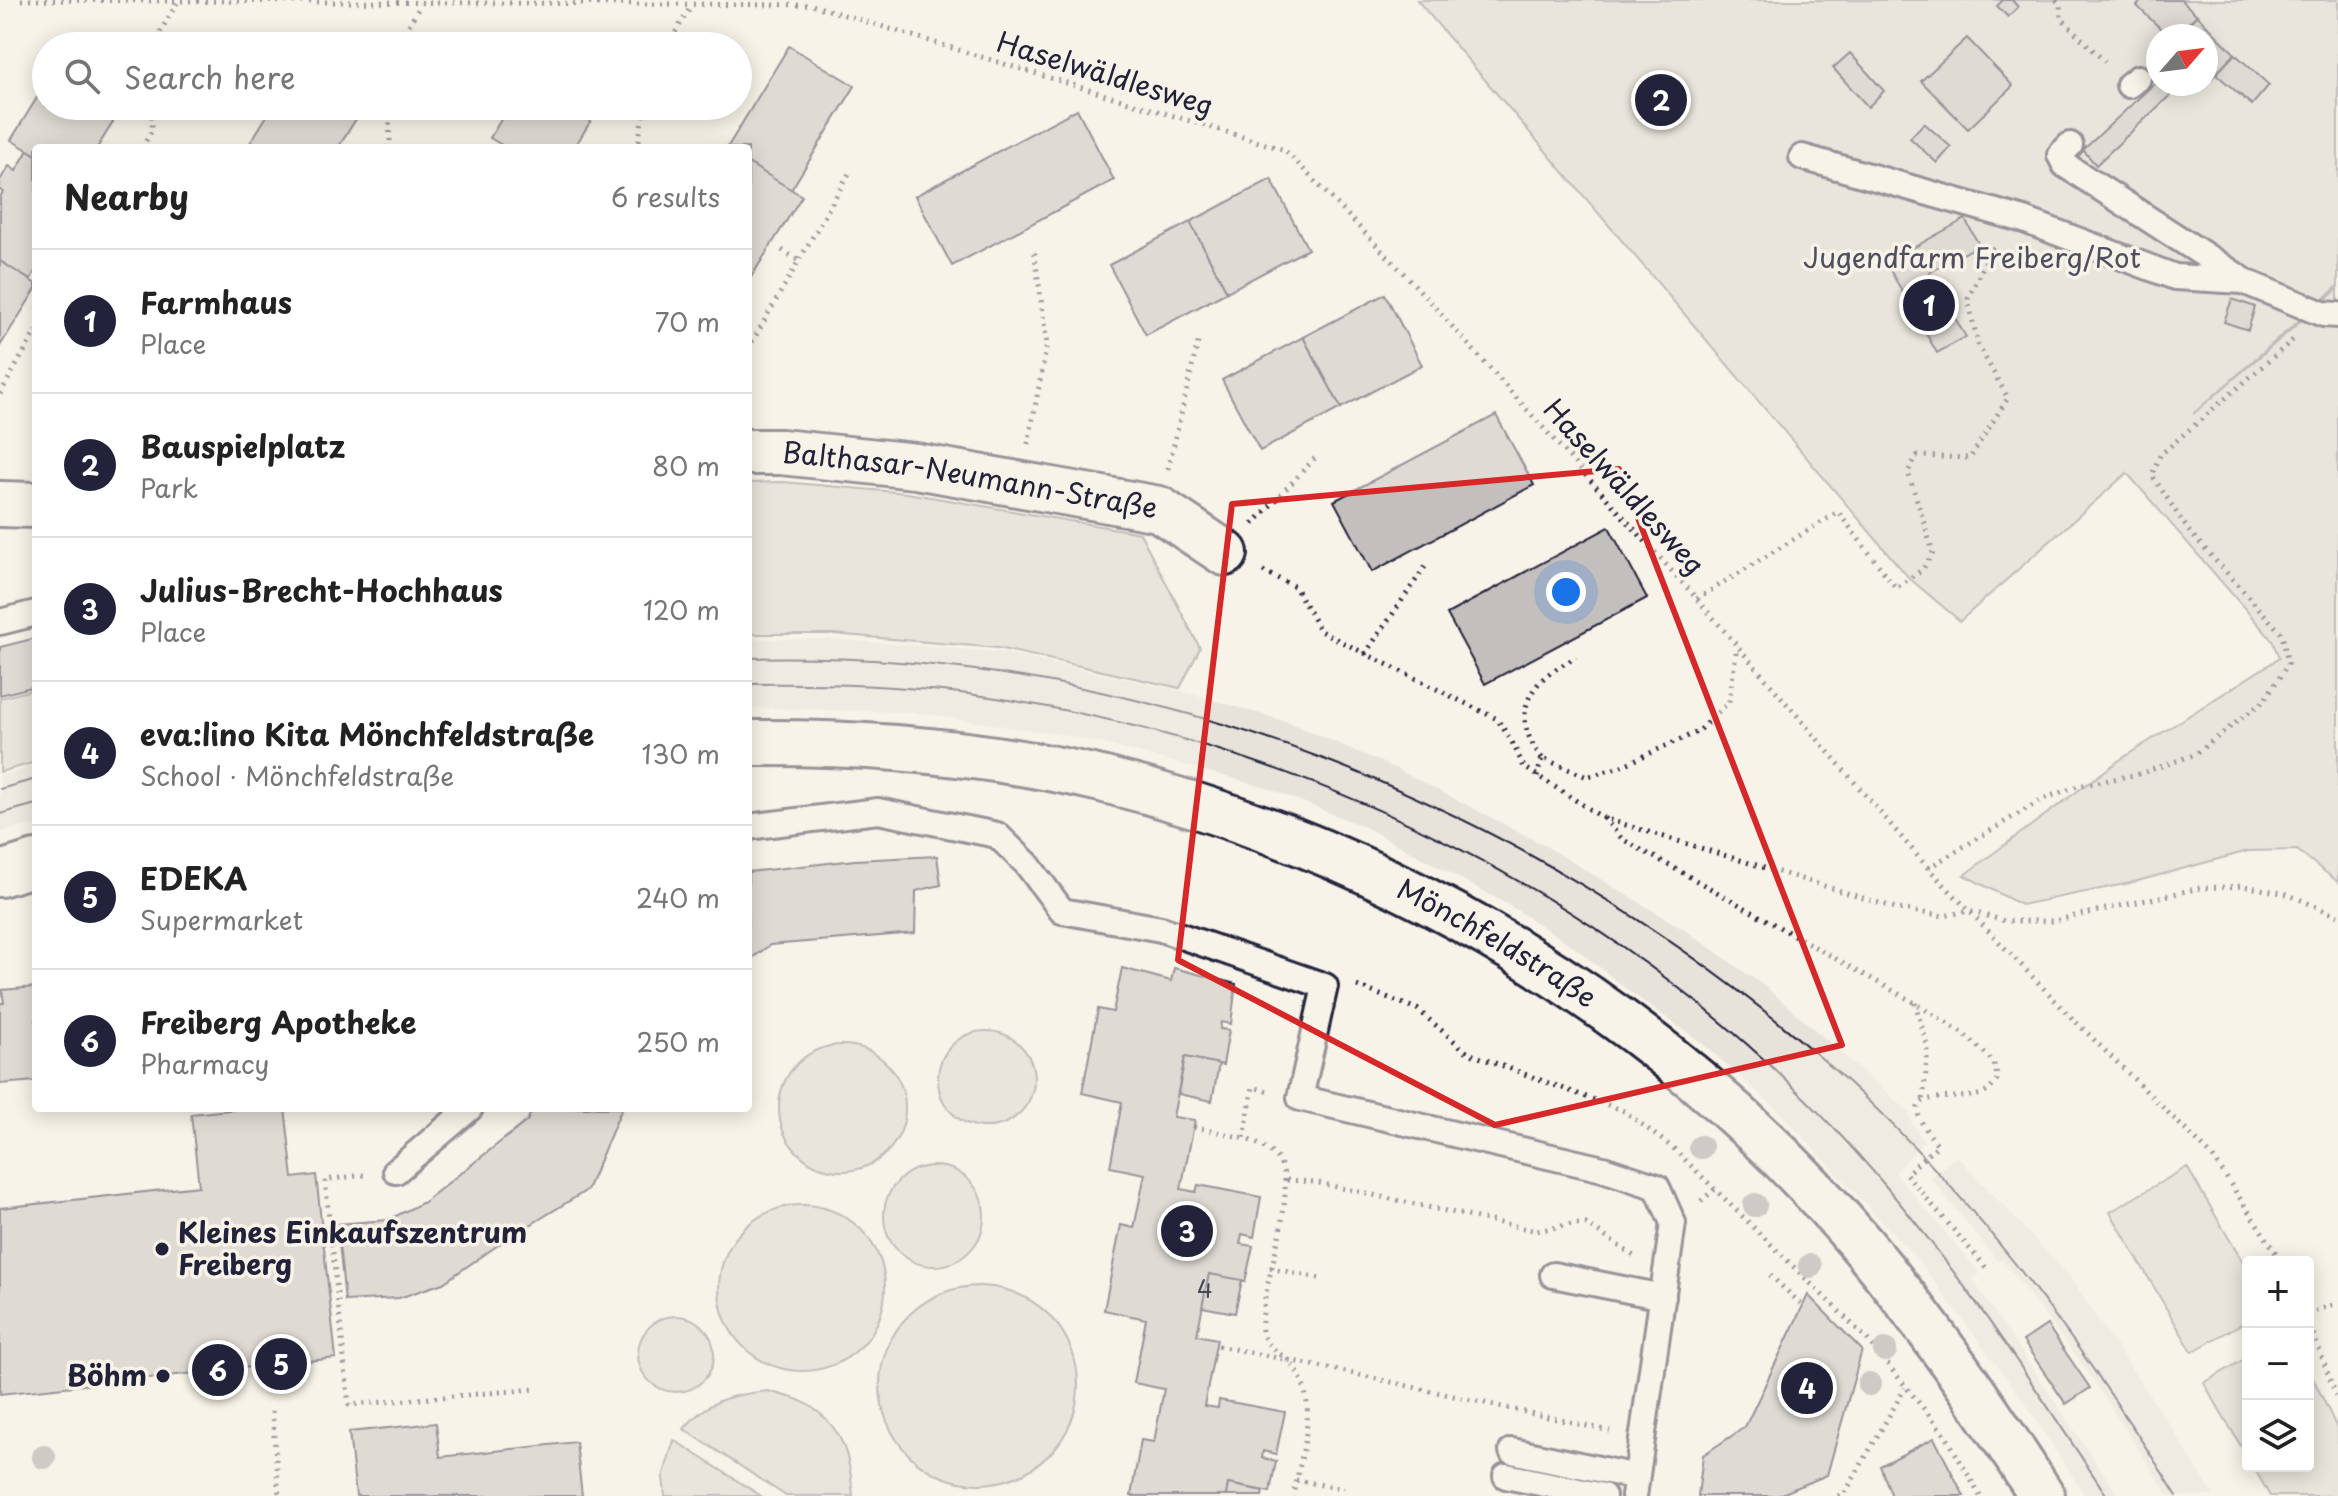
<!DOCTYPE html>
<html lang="en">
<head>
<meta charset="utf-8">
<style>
	body { margin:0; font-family:"Playpen Sans",sans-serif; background:#f2f2f2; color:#222 }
	.controls { position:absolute; right:24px; bottom:24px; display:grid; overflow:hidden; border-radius:8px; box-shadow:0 4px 20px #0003 }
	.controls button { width:72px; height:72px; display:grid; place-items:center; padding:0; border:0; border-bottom:2px solid #e0e0e0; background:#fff; color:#222; font:40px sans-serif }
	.compass { position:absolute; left:2146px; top:24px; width:72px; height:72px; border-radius:50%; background:#fff; box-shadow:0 4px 20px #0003; rotate:62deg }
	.you { position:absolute; left:1566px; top:592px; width:28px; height:28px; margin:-20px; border:6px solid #fff; border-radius:50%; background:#1a73e8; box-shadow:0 0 0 12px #1a73e833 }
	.badge { display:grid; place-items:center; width:52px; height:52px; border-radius:50%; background:#22223b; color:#fff; font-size:26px; font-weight:700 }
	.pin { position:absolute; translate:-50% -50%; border:4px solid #fff; box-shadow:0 2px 8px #0006 }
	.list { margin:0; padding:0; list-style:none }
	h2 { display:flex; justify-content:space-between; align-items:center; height:104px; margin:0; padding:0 32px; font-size:34px }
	h2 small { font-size:26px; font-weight:400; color:#767676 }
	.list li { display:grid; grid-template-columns:52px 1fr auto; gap:24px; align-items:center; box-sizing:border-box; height:144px; padding:0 32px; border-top:2px solid #e0e0e0 }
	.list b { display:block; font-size:30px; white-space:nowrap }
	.list p { margin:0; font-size:26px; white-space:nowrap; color:#767676 }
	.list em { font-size:26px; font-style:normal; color:#767676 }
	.icon { flex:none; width:44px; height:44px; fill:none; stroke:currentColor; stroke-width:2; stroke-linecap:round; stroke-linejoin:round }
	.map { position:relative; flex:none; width:2338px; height:1496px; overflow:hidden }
	.search { position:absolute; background:#fff; box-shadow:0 4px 20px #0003; left:32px; top:32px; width:720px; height:88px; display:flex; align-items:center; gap:20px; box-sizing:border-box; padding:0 28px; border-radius:44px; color:#767676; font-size:30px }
	.panel { position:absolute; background:#fff; box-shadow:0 4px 20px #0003; left:32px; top:144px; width:720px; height:968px; border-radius:8px }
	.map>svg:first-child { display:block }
	.built { fill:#e7e3db }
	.green { fill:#d8d5cf; stroke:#7d7c85; stroke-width:2; fill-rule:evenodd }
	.building { fill:#c2bfbd; stroke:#22223b; stroke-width:2 }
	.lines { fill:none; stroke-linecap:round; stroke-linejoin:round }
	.lane-casing { stroke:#22223b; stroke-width:30 }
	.street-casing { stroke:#22223b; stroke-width:50 }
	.secondary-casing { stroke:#22223b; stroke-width:50 }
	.path { stroke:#22223b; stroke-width:5; stroke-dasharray:2 6; stroke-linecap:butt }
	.lane { stroke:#f7f3e8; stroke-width:24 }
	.street { stroke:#f7f3e8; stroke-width:44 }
	.secondary { stroke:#f7f3e8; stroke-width:44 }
	.tram { stroke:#22223b; stroke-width:2 }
	.tree { fill:#9b999d }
	.marked { fill:none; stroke:#d62828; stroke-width:6; stroke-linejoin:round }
	.poi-dot { fill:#22223b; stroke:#f7f3e8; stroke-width:3 }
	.labels { text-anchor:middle; stroke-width:7; stroke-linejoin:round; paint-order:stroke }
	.number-label { font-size:24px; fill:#4a495c }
	.street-label { font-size:28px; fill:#22223b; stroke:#f7f3e8 }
	.park-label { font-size:28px; fill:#504f60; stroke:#f7f3e8 }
	.poi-label { font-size:28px; font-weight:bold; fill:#22223b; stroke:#f7f3e8; text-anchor:start }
</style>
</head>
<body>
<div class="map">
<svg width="2338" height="1496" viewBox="0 0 2338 1496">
	<rect width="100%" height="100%" fill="#f7f3e8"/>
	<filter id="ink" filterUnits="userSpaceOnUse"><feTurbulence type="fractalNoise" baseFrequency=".0125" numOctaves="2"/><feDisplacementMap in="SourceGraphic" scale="16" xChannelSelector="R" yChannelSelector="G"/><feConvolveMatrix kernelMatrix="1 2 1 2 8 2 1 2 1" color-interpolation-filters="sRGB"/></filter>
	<g filter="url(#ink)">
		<g class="built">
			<path d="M748 639H830L998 652 1178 690 1288 722 1395 768 1544 845 1685 930 1767 988 1908 1111 1913 1126 1924 1141 1895 1173 1980 1273 1972 1279 2119 1496H2085L2026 1404 1917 1259 1777 1109 1702 1043 1629 991 1573 946 1507 904 1365 827 1267 788 1166 760 1076 737 911 712 748 708Z"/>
			<path d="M36 766V824L0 832V776Z"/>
			<path d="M1957 1156 2068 1275 2175 1433 2214 1496H2169L2085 1368 2002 1259 1998 1262 1930 1177Z"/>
		</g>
		<g class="green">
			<path d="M1417 0H2338V286L2193 414 2338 289V882L2297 850 2248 851 2130 883 2021 905 1964 875 2121 759 2279 658 2272 640 2127 473 1960 621 1909 578ZM2158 36H2206V84H2158Z"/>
			<path d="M783 482 907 493 1140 533 1200 648 1180 688 998 648 833 634H748V483Z"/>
			<path d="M36 689V762L0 772V698Z"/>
			<circle cx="986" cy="1079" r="48"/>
			<circle cx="842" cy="1108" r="63"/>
			<circle cx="934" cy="1216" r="50"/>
			<path d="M2187 1167 2248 1271V1320L2192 1352 2110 1212Z"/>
			<circle cx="802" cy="1288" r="83"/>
			<circle cx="979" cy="1385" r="99"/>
			<circle cx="676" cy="1354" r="38"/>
			<path d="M2248 1357V1458L2204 1383Z"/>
			<path d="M2308 1368 2338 1430V1496H2270L2253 1466H2308Z"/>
			<path d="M768 1391C780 1395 795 1397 805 1403 843 1425 850 1456 853 1496H786L684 1429C709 1399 730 1395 768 1391Z"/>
			<path d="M674 1440 761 1496H665L663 1477Z"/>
		</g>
		<g class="building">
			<path d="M2003 0H2012L2018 7 2008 17 1997 6Z"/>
			<path d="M2142 0H2181L2197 15 2176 36H2168L2137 6Z"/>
			<path d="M2197 15 2235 54 2212 78 2206 73V36H2176Z"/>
			<path d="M553 34 573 46H546Z"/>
			<path d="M1967 38 2013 86 1968 129 1921 81Z"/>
			<path d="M789 46 855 86 791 190 748 163V148H727Z"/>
			<path d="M1850 53 1884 91 1868 107 1833 68Z"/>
			<path d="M2235 54 2269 85 2252 105 2216 74Z"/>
			<path d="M2158 80V84H2176L2179 87 2096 165 2083 150Z"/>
			<path d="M46 83V106H123L97 148H36V155L11 140Z"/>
			<path d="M273 106H345L359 114 338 148H247Z"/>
			<path d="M509 106H600L574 148H507L490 138Z"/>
			<path d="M1077 109 1114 180 952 266 915 196Z"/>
			<path d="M1924 123 1951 147 1937 163 1910 138Z"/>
			<path d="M28 150 36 155V270L30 280 0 261V197L3 192 0 190V180L9 166 16 171Z"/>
			<path d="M748 163 802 196 748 282Z"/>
			<path d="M1271 179 1308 249 1227 292 1190 222Z"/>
			<path d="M1965 219 1979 245 1929 273 1966 337 1937 353 1886 263Z"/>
			<path d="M1190 222 1227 292 1146 335 1109 265Z"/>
			<path d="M0 261 36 284V289L0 346Z"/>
			<path d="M1385 294 1422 365 1341 408 1303 337Z"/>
			<path d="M2232 299 2255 307 2248 330 2224 322Z"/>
			<path d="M1303 337 1341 408 1260 451 1222 380Z"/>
			<path d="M1496 415 1534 485 1372 572 1334 501Z"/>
			<path d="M1609 527 1647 598 1485 684 1447 614Z"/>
			<path d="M36 638V686L0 695V647Z"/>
			<path d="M937 856 941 885 916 891 915 933 770 945 748 961V872L855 860Z"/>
			<path d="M1122 968 1171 981 1174 968 1236 984 1231 1024 1221 1022 1220 1029 1229 1030 1223 1065 1185 1057 1173 1117 1195 1120 1181 1189 1196 1192 1198 1185 1261 1197 1254 1237 1242 1234 1240 1244 1253 1246 1245 1282 1209 1274 1197 1335 1217 1339 1204 1406 1218 1408 1219 1400 1285 1412 1276 1454 1263 1451 1262 1458 1276 1461 1270 1492 1228 1484 1226 1496H1131L1141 1440 1154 1442 1164 1389 1134 1383 1146 1319 1104 1310 1121 1225 1134 1228 1145 1174 1110 1167 1122 1102 1082 1093 1098 1009 1113 1012Z"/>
			<path d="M36 987V1081L0 1084V1003H4L2 990Z"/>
			<path d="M1185 1057 1219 1064 1212 1101 1178 1094Z"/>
			<path d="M248 1108H285L293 1178 316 1175 336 1358 0 1394V1208L199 1186 191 1114Z"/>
			<path d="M533 1108H622L587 1190 504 1241 443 1283 399 1298 345 1301 337 1224 388 1220 424 1202 527 1121Z"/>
			<path d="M1209 1274 1242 1280 1235 1313 1202 1307Z"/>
			<path d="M1808 1295 1862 1350 1827 1475 1777 1496H1698L1703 1455 1745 1427Z"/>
			<path d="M2047 1325 2090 1388 2066 1404 2023 1341Z"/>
			<path d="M436 1423 440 1457 576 1442 582 1496H356L349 1432Z"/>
			<path d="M1934 1438 1964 1496H1892L1880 1466Z"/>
			<path d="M1228 1484 1263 1491 1262 1496H1226Z"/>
		</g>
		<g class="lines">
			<defs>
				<g id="lane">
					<path d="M2129 85 2138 78"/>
					<path d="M2070 145 2060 155 2065 165 2243 280"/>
					<path d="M1802 157 2024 220 2175 277 2243 281 2323 314 2338 315"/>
					<path d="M0 622 36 613"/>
					<path d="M748 827 878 811 997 835 1027 864 1062 911 1161 929 1325 986 1300 1098 1603 1169 1657 1187 1673 1223 1634 1496"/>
					<path d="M396 1171 470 1108"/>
					<path d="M1553 1275 1663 1297"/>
					<path d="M1512 1451 1637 1477"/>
					<path d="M1506 1476 1603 1496"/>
				</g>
				<g id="street">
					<path id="s1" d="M748 452H781L916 466 1159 509 1225 553"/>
					<path d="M0 504 36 505"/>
				</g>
				<g id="secondary">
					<path id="s2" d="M748 743C866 742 986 752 1101 779 1395 851 1667 1014 1863 1246 1929 1325 1987 1409 2042 1496"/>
					<path d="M0 874 36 863"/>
				</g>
			</defs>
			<use href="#lane" class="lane-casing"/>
			<use href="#street" class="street-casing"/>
			<use href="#secondary" class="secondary-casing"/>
			<g class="path">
				<path d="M21 0 812 5 1285 150 1414 284 1697 599 1928 868 2072 1018 2212 1156 2282 1262"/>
				<path d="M2056 0 2060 4 2061 18 2105 62"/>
				<path d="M152 46 177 3"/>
				<path d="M397 46 421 4"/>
				<path d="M667 46 692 5"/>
				<path d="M142 148 152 130V106"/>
				<path d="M387 148 390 144 389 106"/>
				<path d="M635 148 639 140 644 106"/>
				<path d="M782 250 799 261"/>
				<path d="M748 349 851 170"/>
				<path d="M0 394 36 331"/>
				<path d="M1028 444 1047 344 1034 249"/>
				<path d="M1168 469 1199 338"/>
				<path d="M1253 524 1315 458"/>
				<path d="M1263 571 1295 587 1320 631 1497 719 1511 740 1524 767 1603 818 1899 909 1944 916 1969 911 2005 921H2053L2200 888 2244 886 2287 894 2338 916"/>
				<path d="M1697 599 1838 512 1896 588 1923 569 1933 552 1908 472 1917 456 1970 458 2008 398 1978 345 1968 299 1991 250 1995 247"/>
				<path d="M1365 654 1425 567"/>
				<path d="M1542 758C1523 734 1517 708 1539 683 1548 672 1565 664 1576 657"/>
				<path d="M1537 777 1542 758 1587 777 1617 768 1699 731 1729 702 1737 646"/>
				<path d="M1604 818 1622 839 1915 1003C1935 1016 1986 1045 1995 1067 1997 1071 1996 1075 1997 1080 1993 1085 1991 1090 1984 1093 1954 1105 1883 1080 1938 1145L1906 1174 1987 1269"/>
				<path d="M1928 868 2043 799 2078 786 2139 774 2194 755 2264 701 2288 664 2282 634 2188 530 2152 475 2160 455 2295 338"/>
				<path d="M1357 986 1417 1009 1468 1053 1624 1111 1673 1148 1867 1339 1946 1436 1980 1496"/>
				<path d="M1915 1003 1928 1048 1923 1102"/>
				<path d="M1267 1091 1253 1087 1244 1138C1257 1143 1271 1149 1279 1161 1297 1190 1270 1265 1265 1299 1264 1309 1261 1320 1262 1330 1266 1350 1283 1352 1293 1366 1321 1402 1301 1454 1293 1496"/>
				<path d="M1194 1127 1244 1138"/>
				<path d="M364 1175 325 1180 349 1405 535 1389"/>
				<path d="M1287 1180 1314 1182 1537 1231 1572 1224H1586L1634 1256"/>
				<path d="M1701 1201 1715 1189"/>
				<path d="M1270 1268 1319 1278"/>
				<path d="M1770 1275 1803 1306"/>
				<path d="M2308 1314 2338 1303"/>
				<path d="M2308 1319 2338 1401"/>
				<path d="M1218 1346 1328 1368 1610 1431"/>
				<path d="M272 1411 279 1496"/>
				<path d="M1296 1480 1344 1489"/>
				<path d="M1838 1496 1845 1493 1905 1388"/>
			</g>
			<use href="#lane" class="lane"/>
			<use href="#street" class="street"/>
			<use href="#secondary" class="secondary"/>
			<g class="tram">
				<path d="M748 658C1140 647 1525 802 1820 1057 1963 1180 2077 1337 2177 1496"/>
				<path d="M748 684C829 683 910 685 990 697 1312 746 1622 899 1844 1139 1945 1248 2025 1372 2107 1496"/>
				<path d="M0 789 36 779"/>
				<path d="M0 814 36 804"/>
			</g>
		</g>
		<g class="tree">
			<circle cx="1701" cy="1147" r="12"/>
			<circle cx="1755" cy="1205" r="12"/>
			<circle cx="1810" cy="1266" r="12"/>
			<circle cx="1885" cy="1350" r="12"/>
			<circle cx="1869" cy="1384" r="12"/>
			<circle cx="44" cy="1457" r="12"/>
		</g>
	</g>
	<path d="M0 0H2338V1496H0ZM1619 469 1842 1045 1495 1125 1178 960 1232 504Z" fill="#f7f3e8" fill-opacity=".55" fill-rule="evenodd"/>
	<path class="marked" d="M1619 469 1842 1045 1495 1125 1178 960 1232 504Z"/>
	<g class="poi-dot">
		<circle cx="162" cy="1249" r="8"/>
		<circle cx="163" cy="1376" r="8"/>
	</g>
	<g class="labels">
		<g class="number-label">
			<text x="1205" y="1298">4</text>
		</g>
		<g class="street-label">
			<text transform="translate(1105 74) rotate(17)" y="10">Haselwäldlesweg</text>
			<text dy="10" stroke="none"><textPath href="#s1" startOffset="224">Balthasar-Neumann-Straße</textPath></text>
			<text transform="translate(1624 487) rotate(48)" y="10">Haselwäldlesweg</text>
			<text dy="10" stroke="none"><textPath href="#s2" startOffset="786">Mönchfeldstraße</textPath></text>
		</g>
		<g class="park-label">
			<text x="1972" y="268">Jugendfarm Freiberg/Rot</text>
		</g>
		<g class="poi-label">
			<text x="178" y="1243">Kleines Einkaufszentrum<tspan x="178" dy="32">Freiberg</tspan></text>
			<text x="147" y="1386" text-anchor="end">Böhm</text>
		</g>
	</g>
</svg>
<div class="controls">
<button>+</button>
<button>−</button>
<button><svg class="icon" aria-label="layers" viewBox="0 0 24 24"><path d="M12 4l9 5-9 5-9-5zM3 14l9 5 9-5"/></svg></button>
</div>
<svg class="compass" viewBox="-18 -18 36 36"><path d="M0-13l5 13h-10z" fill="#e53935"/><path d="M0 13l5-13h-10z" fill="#767676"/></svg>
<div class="you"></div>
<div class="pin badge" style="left:1929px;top:305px">1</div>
<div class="pin badge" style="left:1661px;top:100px">2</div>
<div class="pin badge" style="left:1187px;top:1231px">3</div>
<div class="pin badge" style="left:1807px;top:1388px">4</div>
<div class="pin badge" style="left:281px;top:1364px">5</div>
<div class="pin badge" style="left:218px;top:1370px">6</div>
<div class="search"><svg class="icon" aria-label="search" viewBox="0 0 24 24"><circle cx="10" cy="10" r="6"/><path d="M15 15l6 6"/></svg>Search here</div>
<section class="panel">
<h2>Nearby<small>6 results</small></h2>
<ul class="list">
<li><span class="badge">1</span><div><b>Farmhaus</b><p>Place</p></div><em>70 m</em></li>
<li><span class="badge">2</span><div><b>Bauspielplatz</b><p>Park</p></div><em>80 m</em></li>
<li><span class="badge">3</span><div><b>Julius-Brecht-Hochhaus</b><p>Place</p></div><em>120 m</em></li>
<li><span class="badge">4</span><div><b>eva:lino Kita Mönchfeldstraße</b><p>School · Mönchfeldstraße</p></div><em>130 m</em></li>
<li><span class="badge">5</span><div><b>EDEKA</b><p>Supermarket</p></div><em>240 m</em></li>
<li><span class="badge">6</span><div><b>Freiberg Apotheke</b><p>Pharmacy</p></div><em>250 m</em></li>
</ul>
</section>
</div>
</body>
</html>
